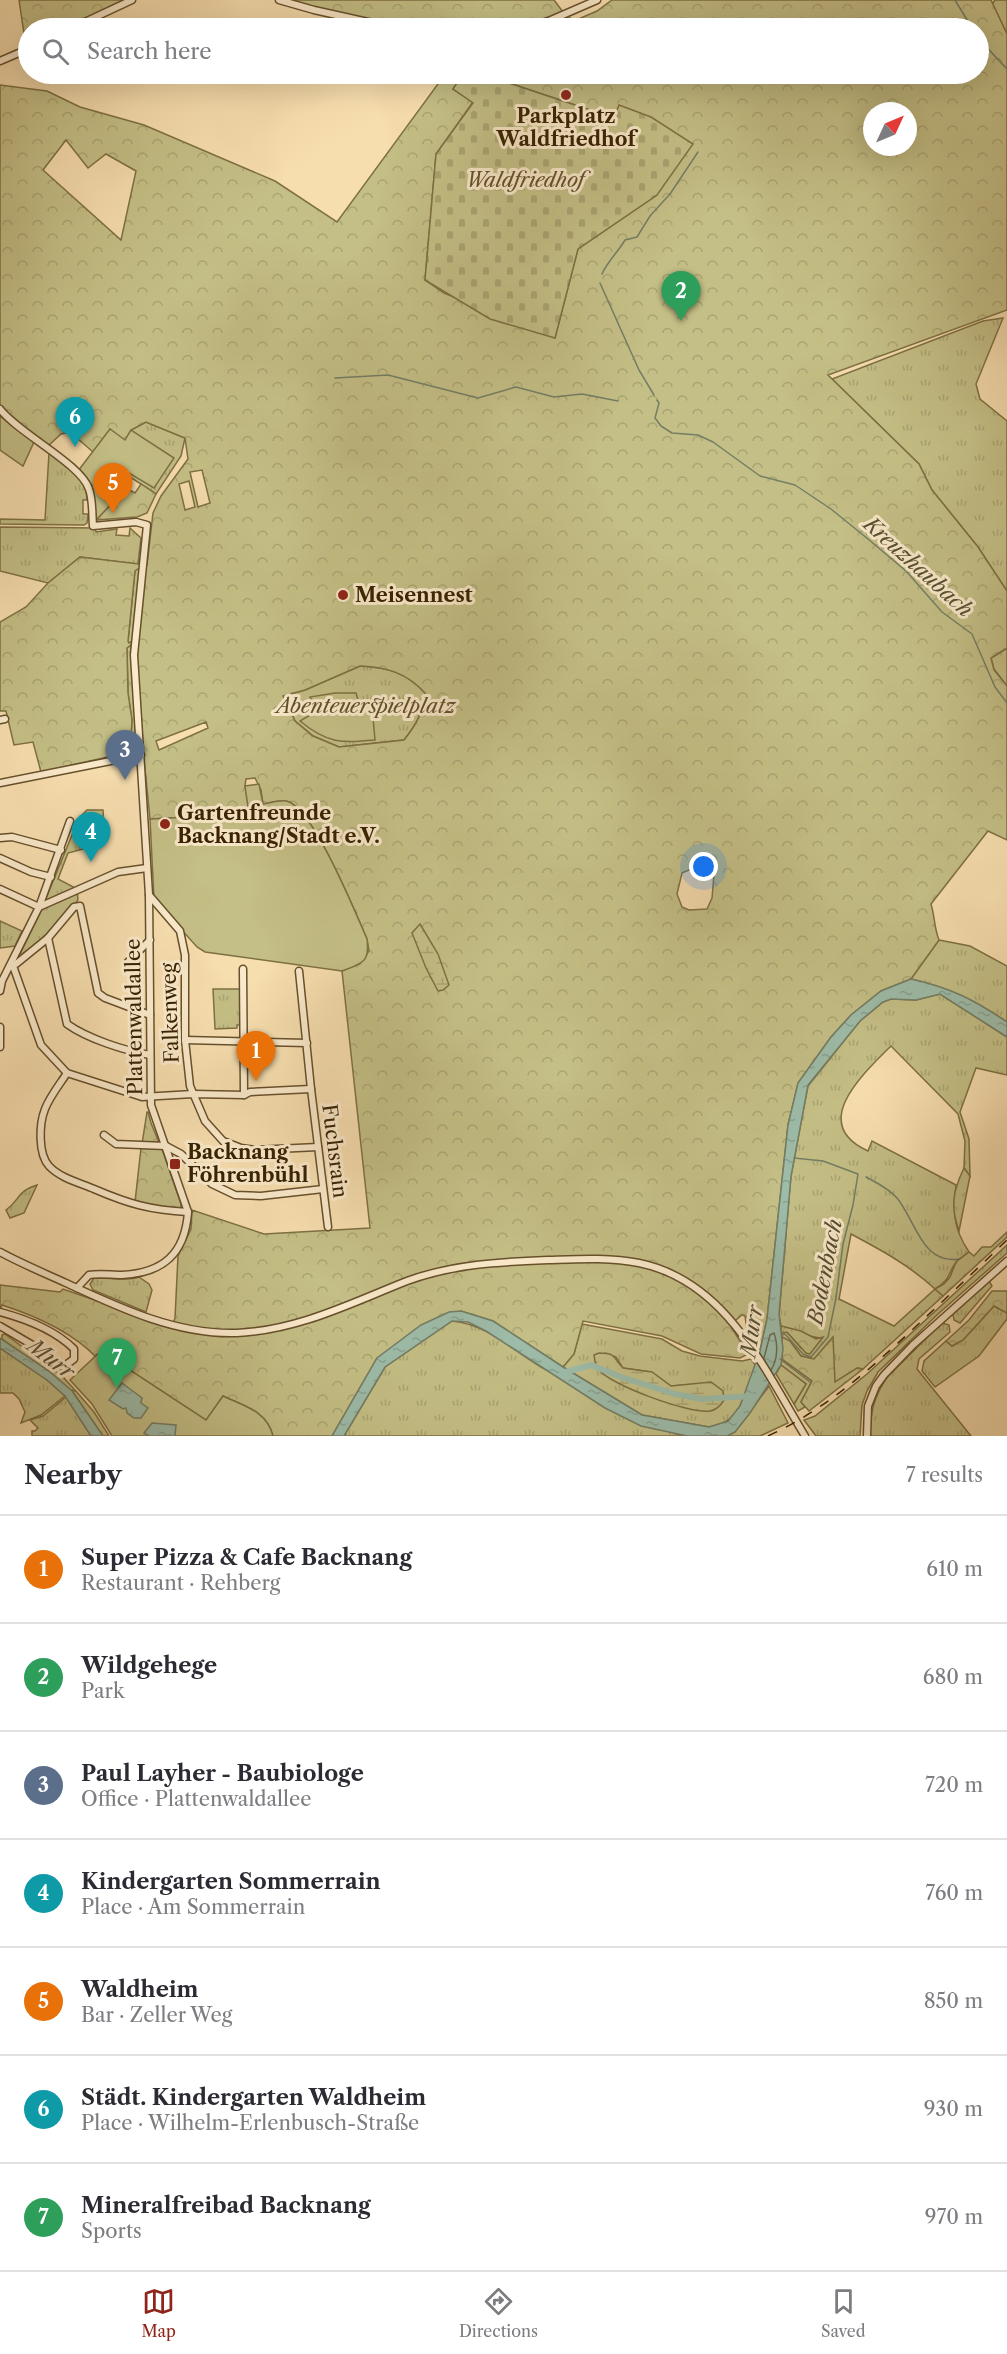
<!DOCTYPE html>
<html lang="en">
<head>
<meta charset="utf-8">
<style>
	body { margin:0; font-family:"Libre Caslon Text",serif; background:#f2f2f3; color:#2b2b33 }
	.compass { position:absolute; left:863px; top:102px; width:54px; height:54px; border-radius:50%; background:#fff; box-shadow:0 6px 24px #0002; rotate:46deg }
	.you { position:absolute; left:704px; top:867px; width:21px; height:21px; margin:-15px; border:4px solid #fff; border-radius:50%; background:#1a73e8; box-shadow:0 0 0 9px #1a73e833 }
	.badge { display:grid; place-items:center; width:39px; height:39px; border-radius:50%; background:#8f2418; color:#fff; font-size:20px; font-weight:700 }
	.pin { position:absolute; translate:-50% -50px; filter:drop-shadow(0 2px 3px #0008) }
	.pin::after { content:''; position:absolute; top:32px; width:21px; height:18px; background:inherit; clip-path:polygon(0 0,100% 0,50% 100%) }
	.list { margin:0; padding:0; list-style:none }
	h2 { display:flex; justify-content:space-between; align-items:center; height:78px; margin:0; padding:0 24px; font-size:26px }
	h2 small { font-size:20px; font-weight:400; color:#7c7c81 }
	.list li { display:grid; grid-template-columns:39px 1fr auto; gap:18px; align-items:center; box-sizing:border-box; height:108px; padding:0 24px; border-top:2px solid #e1e1e2 }
	.list b { display:block; font-size:22px; white-space:nowrap }
	.list p { margin:0; font-size:20px; white-space:nowrap; color:#7c7c81 }
	.list em { font-size:20px; font-style:normal; color:#7c7c81 }
	.icon { flex:none; width:33px; height:33px; fill:none; stroke:currentColor; stroke-width:2; stroke-linecap:round; stroke-linejoin:round }
	.map { position:relative; flex:none; width:1007px; height:1436px; overflow:hidden }
	.search { position:absolute; background:#fff; box-shadow:0 6px 24px #0002; left:18px; right:18px; top:18px; height:66px; display:flex; align-items:center; gap:15px; box-sizing:border-box; padding:0 21px; border-radius:33px; color:#7c7c81; font-size:22px }
	.sheet { height:834px; background:#fff }
	nav { display:flex; justify-content:space-around; align-items:center; box-sizing:border-box; height:84px; border-top:2px solid #e1e1e2; background:#fff; font-size:16px; color:#7c7c81 }
	nav a { display:grid; justify-items:center; gap:3px }
	nav .on { color:#8f2418 }
	.map>svg:first-child { display:block }
	.grass { fill:url(#grass-tufts); stroke:#7e7043; stroke-width:1.5; fill-rule:evenodd }
	.forest { fill:url(#forest-crowns); stroke:#7e7043; stroke-width:1.5; fill-rule:evenodd }
	.wetland { fill:url(#wetland-marsh); stroke:#7e7043; stroke-width:1.5 }
	.cemetery { fill:url(#cemetery-stones); stroke:#7e7043; stroke-width:1.5 }
	.garden { fill:#c4bf86; stroke:#7e7043; stroke-width:1.5 }
	.water { fill:url(#water-ripples); stroke:#747e65; stroke-width:1.5 }
	.lines { fill:none; stroke-linecap:round; stroke-linejoin:round }
	.shore { stroke:#6a6e54; stroke-width:1.5 }
	.stream { stroke:#747e65; stroke-width:1.5 }
	.canal { stroke:#9dbca9; stroke-width:6 }
	.minor-casing { stroke:#67502c; stroke-width:9 }
	.minor { stroke:#faeacb; stroke-width:6 }
	.rail { stroke:#372100; stroke-width:1.5; stroke-dasharray:10 10; stroke-linecap:butt }
	.poi-dot { fill:#8f2418; stroke:#faeacb; stroke-width:2 }
	.labels { text-anchor:middle; stroke-width:6; stroke-linejoin:round; paint-order:stroke }
	.poi-label { font-size:20px; font-weight:bold; fill:#372100; stroke:#faeacb; text-anchor:start }
	.park-label { font-size:20px; font-style:italic; fill:#615028; stroke:#faeacb }
	.street-label { font-size:20px; fill:#372100; stroke:#faeacb }
	.water-label { font-size:21px; font-style:italic; fill:#565033; stroke:#faeacb }
</style>
</head>
<body>
<div class="map">
<svg width="1007" height="1436" viewBox="0 0 1007 1436">
	<defs>
		<pattern id="grass-tufts" width="24" height="20" patternUnits="userSpaceOnUse" patternTransform="scale(1.5)"><rect width="24" height="20" fill="#c4bf86"/><path d="M3 7l-1-3M5 7V3M7 7l1-3M15 17l-1-3M17 17v-4M19 17l1-3" fill="none" stroke="#a9a472"/></pattern>
		<pattern id="forest-crowns" width="20" height="18" patternUnits="userSpaceOnUse" patternTransform="scale(1.5)"><rect width="20" height="18" fill="#c4bf86"/><path d="M2 6a3 3 0 1 1 6 0M12 15a3 3 0 1 1 6 0" fill="none" stroke="#a9a472"/></pattern>
		<pattern id="wetland-marsh" width="20" height="14" patternUnits="userSpaceOnUse" patternTransform="scale(1.5)"><rect width="20" height="14" fill="#c4bf86"/><path d="M1 5h8M5 5V1M11 12h8M15 12V8" fill="none" stroke="#a9a472"/></pattern>
		<pattern id="cemetery-stones" width="16" height="16" patternUnits="userSpaceOnUse" patternTransform="scale(1.5)"><rect width="16" height="16" fill="#c4bf86"/><path d="M2 7V4a2 2 0 0 1 4 0v3zM10 15v-3a2 2 0 0 1 4 0v3z" fill="#a9a472"/></pattern>
		<pattern id="water-ripples" width="26" height="14" patternUnits="userSpaceOnUse" patternTransform="scale(1.5)"><rect width="26" height="14" fill="#9dbca9"/><path d="M2 4q2-2 4 0t4 0M15 11q2-2 4 0t4 0" fill="none" stroke="#88a190"/></pattern>
	</defs>
	<rect width="100%" height="100%" fill="#f7deaf"/>
	<filter id="stains"><feTurbulence type="fractalNoise" baseFrequency=".00333" numOctaves="4"/><feColorMatrix values="0 0 0 0 .2 0 0 0 0 .09 0 0 0 0 .02 0 0 0 .5 -.17"/></filter>
	<radialGradient id="worn" r=".72"><stop offset=".6" stop-color="#630" stop-opacity="0"/><stop offset="1" stop-color="#630" stop-opacity=".3"/></radialGradient>
	<g class="grass">
		<path d="M995 0H1007V34L992 4Z"/>
		<path d="M1003 318 976 384 980 399 1007 421V591L978 547 932 490 919 464 832 379 983 321Z"/>
		<path d="M146 422 185 438 181 456 156 494 127 475 131 430Z"/>
		<path d="M49 453C64 465 88 478 87 500H83V514H88L87 523 84 525 0 524V519L45 520Z"/>
		<path d="M0 527 95 528 96 532 117 529 116 535 129 536 130 528 141 538 138 564 80 557 48 583 0 571Z"/>
		<path d="M137 568 140 569 133 641 129 643 128 642 135 570Z"/>
		<path d="M129 646 132 647 137 749H135L131 737 132 720 128 693 127 648Z"/>
		<path d="M1007 648V686L994 669 991 658Z"/>
		<path d="M360 666C387 667 407 673 425 693 423 713 416 725 404 740L339 747 313 736 295 721 283 696 305 690Z"/>
		<path d="M87 810H103L105 843 68 853 58 879 77 889 78 900 45 936 18 958 40 913 79 818Z"/>
		<path d="M0 921 22 931 15 946 0 948Z"/>
		<path d="M939 940 970 946 1007 966V1022C976 1001 947 987 911 979Z"/>
		<path d="M213 989H241V1025H237V1028L215 1029Z"/>
		<path d="M940 994 1007 1037V1075L976 1068 960 1112 969 1139 970 1176 964 1168 965 1141 958 1114 891 1046C863 1074 808 1124 868 1151L872 1141 956 1185C953 1213 953 1228 969 1252 965 1255 960 1258 957 1261 947 1273 952 1279 935 1289L943 1296 863 1369 858 1368 835 1383 814 1359 801 1356 793 1345 782 1337 781 1333 787 1332 801 1348 823 1338C812 1339 793 1329 781 1326L779 1315 791 1176 808 1086 860 1021 883 1002 891 999 916 1000ZM851 1234C881 1250 909 1265 935 1289L894 1326 839 1299Z"/>
		<path d="M37 1185 24 1213 10 1218 6 1210C21 1199 16 1192 37 1185Z"/>
		<path d="M1007 1245V1253L938 1314 878 1372 867 1391 862 1405 860 1436H816L804 1420 815 1416 867 1374Z"/>
		<path d="M139 1277 149 1284 152 1290 146 1312 93 1290 90 1284 94 1278C110 1277 124 1282 139 1277Z"/>
		<path d="M989 1281 992 1286 960 1323 954 1320 953 1314Z"/>
		<path d="M994 1306 1007 1313V1319L979 1356 935 1387 922 1371 924 1361 946 1341 952 1346 963 1340Z"/>
		<path d="M452 1321C487 1324 512 1350 541 1367 585 1391 632 1412 677 1434L687 1436H344L385 1367Z"/>
		<path d="M942 1323 949 1325 950 1332 919 1359 917 1369 971 1436H870C870 1412 874 1396 888 1376Z"/>
		<path d="M582 1324 662 1339 682 1351 700 1356 742 1361 751 1359 756 1366 740 1406 733 1417 722 1424 709 1427 642 1415 563 1367 574 1354ZM605 1353 616 1357 623 1368 651 1372 671 1386 698 1384 709 1411 659 1400Z"/>
		<path d="M5 1334 58 1373 61 1370 64 1378 74 1389 72 1391 50 1372 2 1339V1335Z"/>
		<path d="M0 1348 47 1380 65 1396 41 1415 21 1423 25 1412 19 1399 13 1393H0Z"/>
		<path d="M782 1359 812 1381 801 1402 805 1407 798 1411 794 1404 806 1384 781 1365Z"/>
		<path d="M769 1386 788 1423 760 1436H727L735 1432Z"/>
		<path d="M75 1390 94 1412 109 1436H103L73 1392Z"/>
		<path d="M66 1397 91 1436H32V1431H35L38 1428 30 1420 43 1416Z"/>
	</g>
	<g class="forest">
		<path d="M19 0H126L66 28H28V46L26 47Z"/>
		<path d="M289 0H554L563 12 574 21 597 11 612 0H991L1007 34V310L828 375 919 464 932 490 978 547 1007 591V648L991 658 994 670 1007 686V840L988 831 931 904C935 917 934 928 939 940L911 979 881 991 851 1015 831 1037 798 1083 788 1125 767 1319 760 1351 747 1330 745 1316 742 1315 730 1325 748 1354 740 1358 701 1354 662 1336 583 1321 574 1354 563 1367 493 1321 461 1311 377 1358 332 1436H273C267 1411 244 1406 223 1396L206 1421 101 1352 96 1357C71 1331 36 1316 2 1305L0 1310V1285L60 1292 63 1289 172 1327 175 1318 178 1256 191 1229 192 1210 264 1234 370 1228 342 971 360 964 369 951 367 939C356 914 312 805 286 801 279 800 270 803 263 804L261 790 255 778 246 779 245 786 250 814 150 819 143 749 41 772 33 742 14 745 6 711H0V622L26 607 48 583 80 557 147 565 153 513 161 496 188 459 185 438 146 422 131 430 125 441 110 429 93 452 70 432 61 434 48 446 8 415 0 406V85L47 91 80 107 144 125 275 181 337 222 443 77 449 74H463L453 89 473 102 436 154 425 280 444 293 555 338 578 249 657 195 619 106 614 118 512 84 486 74H978V28H422L343 17ZM872 111H908V147H872ZM66 140 88 168 106 154 136 171 121 240 43 170ZM202 470 210 503 198 507 190 472ZM189 481 195 507 185 510 179 484ZM138 569H140L133 641 129 643 128 641 135 571ZM131 645 138 748 135 749 131 737 132 720 128 693 127 648ZM360 666C387 667 407 673 425 693 423 713 416 725 404 740L339 747 313 736 295 721 283 696 305 690ZM206 722 208 728 159 750 156 741ZM691 869 707 870 714 874 712 898 707 909 689 910 682 907 677 894 682 873Z"/>
		<path d="M141 484 156 494 147 513 137 517 96 520 119 496 116 486 123 491 126 488 135 493Z"/>
		<path d="M147 1112H148L151 1123 160 1145 142 1144Z"/>
		<path d="M141 1148 162 1149 181 1204V1208H166L135 1202Z"/>
		<path d="M964 1168 970 1176 959 1231C950 1206 953 1191 964 1168Z"/>
		<path d="M1007 1232V1237L943 1296 935 1289 944 1284 950 1277 956 1262 969 1252 974 1256 982 1247H991Z"/>
		<path d="M992 1291H1007V1313L994 1306 963 1340 952 1346 946 1341 969 1320Z"/>
		<path d="M781 1326 801 1331 816 1339 823 1337 810 1354 806 1353 787 1332 781 1333Z"/>
		<path d="M782 1337 790 1341 801 1356 814 1359 833 1337 835 1382 857 1368 863 1369 809 1411 801 1402 812 1381 782 1359Z"/>
		<path d="M781 1365 806 1384 794 1404 776 1374Z"/>
	</g>
	<g class="wetland">
		<path d="M420 924 438 954 449 985 443 990 438 991 426 968 412 933Z"/>
		<path d="M599 1353C617 1353 613 1358 623 1368L652 1372 671 1386 711 1382 723 1391 724 1400C721 1405 716 1410 710 1411 689 1414 610 1385 598 1369 595 1365 595 1360 594 1355Z"/>
	</g>
	<path class="cemetery" d="M463 74H486L512 84 614 118 619 105 651 117 693 144 657 195 578 249 555 338 490 319 425 280 436 154 473 103 453 89Z"/>
	<g class="garden">
		<path d="M0 416 34 442 23 466 0 450Z"/>
		<path d="M110 429 125 440 131 430 174 458 154 488 129 473 125 478 123 477 117 486 119 496 96 520 92 485 78 471Z"/>
		<path d="M335 693H356L360 707 372 706 375 740C341 743 328 744 300 721L317 711 310 697Z"/>
		<path d="M259 784 263 804C270 803 279 800 286 801 312 805 356 914 367 939 370 963 362 963 342 971L205 952 197 947 154 899 150 819 249 814 245 786Z"/>
		<path d="M101 1351 206 1420 223 1396C244 1406 267 1411 273 1436H112L92 1404 70 1380Z"/>
	</g>
	<g class="water">
		<path d="M911 979C951 988 973 999 1007 1022V1037L940 994 916 1000 891 999 883 1002 860 1021 808 1085 791 1176 779 1314 783 1349 781 1365 750 1413 735 1432 727 1436H687L641 1426 605 1408 486 1331 468 1322 452 1321 385 1367 344 1436H332L377 1358 421 1325 449 1312 461 1311 493 1321 563 1367 642 1415 709 1427 728 1421 740 1406 760 1351 767 1319 788 1125 798 1083 831 1037 851 1015 881 991Z"/>
		<path d="M0 1338 50 1372 72 1391 103 1436H91L65 1396 47 1380 0 1348Z"/>
		<path d="M122 1383 142 1398 141 1403 148 1408 141 1418H134L127 1413 126 1408 123 1409 109 1400Z"/>
		<path d="M152 1423 176 1425 175 1436H149L144 1433Z"/>
	</g>
	<g class="lines">
		<path class="shore" d="M764 1358 770 1335 774 1333C778 1344 778 1359 771 1370"/>
		<g class="stream">
			<path d="M955 0 972 28"/>
			<path d="M978 38 1007 69"/>
			<path d="M602 274C607 262 618 252 625 240L637 237 650 216 670 194 698 152"/>
			<path d="M600 283 639 370 654 395"/>
			<path d="M335 378 388 375 478 398 516 387 554 397 582 394 618 401"/>
			<path d="M657 400 659 403 655 418 661 426 672 433 698 435 713 442 760 476 795 485 831 509 868 539 906 571 942 612 972 634 995 687 1007 703"/>
			<path d="M866 1177C877 1183 888 1188 897 1198 916 1221 922 1265 959 1259"/>
			<path d="M782 1335 785 1334 803 1354 811 1357 828 1337 836 1298 843 1244 853 1205 858 1174 823 1161 794 1158"/>
			<path d="M780 1359 810 1382"/>
		</g>
		<path class="canal" d="M562 1373 591 1365 621 1377 675 1394 702 1399 752 1396"/>
		<defs>
			<g id="minor">
				<path d="M279 0 314 10 395 28"/>
				<path d="M72 28 132 0"/>
				<path d="M526 28 551 20 597 0"/>
				<path d="M0 61 28 49"/>
				<path d="M0 409C18 433 81 464 89 489 93 500 92 514 93 526L136 522 147 525 134 655 149 895 151 1105 188 1212C185 1254 163 1273 122 1275 111 1275 99 1273 89 1275L77 1288"/>
				<path d="M0 720 5 719"/>
				<path d="M0 783 141 755"/>
				<path d="M0 838 12 837 61 850"/>
				<path d="M0 858 31 872 51 877"/>
				<path d="M0 889 39 907"/>
				<path d="M149 895 180 931 185 955V1040L190 1086 205 1121 223 1141 241 1148 255 1150 318 1147"/>
				<path d="M39 907 118 872 147 868"/>
				<path d="M48 938 67 1024C88 1039 126 1051 150 1055"/>
				<path d="M128 962 150 940"/>
				<path d="M243 969 244 1095"/>
				<path d="M299 971 311 1089 328 1227"/>
				<path d="M0 991 2 981 39 907 70 821"/>
				<path d="M150 1015 105 998 98 993 80 906 74 907 48 938 16 964 12 963 41 1045 67 1073 142 1097 193 1094 244 1095 250 1092 311 1089"/>
				<path d="M0 1027V1047"/>
				<path d="M185 1040 307 1043"/>
				<path d="M67 1073C60 1084 50 1096 45 1109 39 1124 38 1154 49 1166 60 1178 80 1183 94 1189 129 1204 150 1210 188 1212"/>
				<path d="M104 1135 116 1144 166 1146 181 1154 212 1184 235 1195 261 1196 323 1189"/>
				<path d="M0 1252C22 1264 44 1273 66 1283 120 1308 177 1335 237 1333 299 1330 351 1303 407 1281 453 1264 500 1262 548 1260 578 1259 609 1257 639 1263 726 1281 763 1367 805 1436"/>
				<path d="M0 1312C26 1319 55 1330 74 1349V1359L63 1367 41 1350 0 1326"/>
				<path d="M867 1436 868 1406 876 1386 884 1375 913 1345 1007 1261"/>
			</g>
		</defs>
		<use href="#minor" class="minor-casing"/>
		<use href="#minor" class="minor"/>
		<path class="rail" d="M768 1436C823 1411 867 1372 911 1331 943 1301 975 1271 1007 1240"/>
	</g>
	<g class="poi-dot">
		<circle cx="566" cy="95" r="6"/>
		<circle cx="343" cy="595" r="6"/>
		<circle cx="165" cy="824" r="6"/>
		<rect x="169" y="1158" width="12" height="12" rx="3"/>
	</g>
	<g class="labels">
		<g class="poi-label">
			<text x="566" y="123" text-anchor="middle">Parkplatz<tspan x="566" dy="23">Waldfriedhof</tspan></text>
			<text x="355" y="602">Meisennest</text>
			<text x="177" y="820">Gartenfreunde<tspan x="177" dy="23">Backnang/Stadt e.V.</tspan></text>
			<text x="187" y="1159">Backnang<tspan x="187" dy="23">Föhrenbühl</tspan></text>
		</g>
		<g class="park-label">
			<text x="525" y="187">Waldfriedhof</text>
			<text x="366" y="713">Abenteuerspielplatz</text>
		</g>
		<g class="street-label">
			<text transform="translate(170 1013) rotate(-92)" y="7">Falkenweg</text>
			<text transform="translate(134 1017) rotate(-91)" y="7">Plattenwaldallee</text>
			<text transform="translate(335 1151) rotate(83)" y="7">Fuchsrain</text>
		</g>
		<g class="water-label">
			<text transform="translate(918 567) rotate(42)" y="7">Kreuzhaubach</text>
			<text transform="translate(825 1272) rotate(-79)" y="7">Bodenbach</text>
			<text transform="translate(752 1331) rotate(-82)" y="7">Murr</text>
			<text transform="translate(51 1359) rotate(37)" y="7">Murr</text>
		</g>
	</g>
	<rect width="100%" height="100%" filter="url(#stains)"/>
	<rect width="100%" height="100%" fill="url(#worn)"/>
</svg>
<svg class="compass" viewBox="-18 -18 36 36"><path d="M0-13l5 13h-10z" fill="#e53935"/><path d="M0 13l5-13h-10z" fill="#7c7c81"/></svg>
<div class="you"></div>
<div class="pin badge" style="left:256px;top:1081px;background:#e8710a">1</div>
<div class="pin badge" style="left:681px;top:321px;background:#2e9e5b">2</div>
<div class="pin badge" style="left:125px;top:780px;background:#5c6f8a">3</div>
<div class="pin badge" style="left:91px;top:862px;background:#0f9aa8">4</div>
<div class="pin badge" style="left:113px;top:513px;background:#e8710a">5</div>
<div class="pin badge" style="left:75px;top:447px;background:#0f9aa8">6</div>
<div class="pin badge" style="left:117px;top:1388px;background:#2e9e5b">7</div>
<div class="search"><svg class="icon" aria-label="search" viewBox="0 0 24 24"><circle cx="10" cy="10" r="6"/><path d="M15 15l6 6"/></svg>Search here</div>
</div>
<section class="sheet">
<h2>Nearby<small>7 results</small></h2>
<ul class="list">
<li><span class="badge" style="background:#e8710a">1</span><div><b>Super Pizza &amp; Cafe Backnang</b><p>Restaurant · Rehberg</p></div><em>610 m</em></li>
<li><span class="badge" style="background:#2e9e5b">2</span><div><b>Wildgehege</b><p>Park</p></div><em>680 m</em></li>
<li><span class="badge" style="background:#5c6f8a">3</span><div><b>Paul Layher - Baubiologe</b><p>Office · Plattenwaldallee</p></div><em>720 m</em></li>
<li><span class="badge" style="background:#0f9aa8">4</span><div><b>Kindergarten Sommerrain</b><p>Place · Am Sommerrain</p></div><em>760 m</em></li>
<li><span class="badge" style="background:#e8710a">5</span><div><b>Waldheim</b><p>Bar · Zeller Weg</p></div><em>850 m</em></li>
<li><span class="badge" style="background:#0f9aa8">6</span><div><b>Städt. Kindergarten Waldheim</b><p>Place · Wilhelm-Erlenbusch-Straße</p></div><em>930 m</em></li>
<li><span class="badge" style="background:#2e9e5b">7</span><div><b>Mineralfreibad Backnang</b><p>Sports</p></div><em>970 m</em></li>
</ul>
</section>
<nav>
<a class="on"><svg class="icon" aria-label="map" viewBox="0 0 24 24"><path d="M3 6l6-2 6 2 6-2v14l-6 2-6-2-6 2zM9 4v14M15 6v14"/></svg>Map</a>
<a><svg class="icon" aria-label="directions" viewBox="0 0 24 24"><path d="M12 3l9 9-9 9-9-9zM9 14v-3h6M13 9l2 2-2 2"/></svg>Directions</a>
<a><svg class="icon" aria-label="saved" viewBox="0 0 24 24"><path d="M7 4h10v16l-5-4-5 4z"/></svg>Saved</a>
</nav>
</body>
</html>
